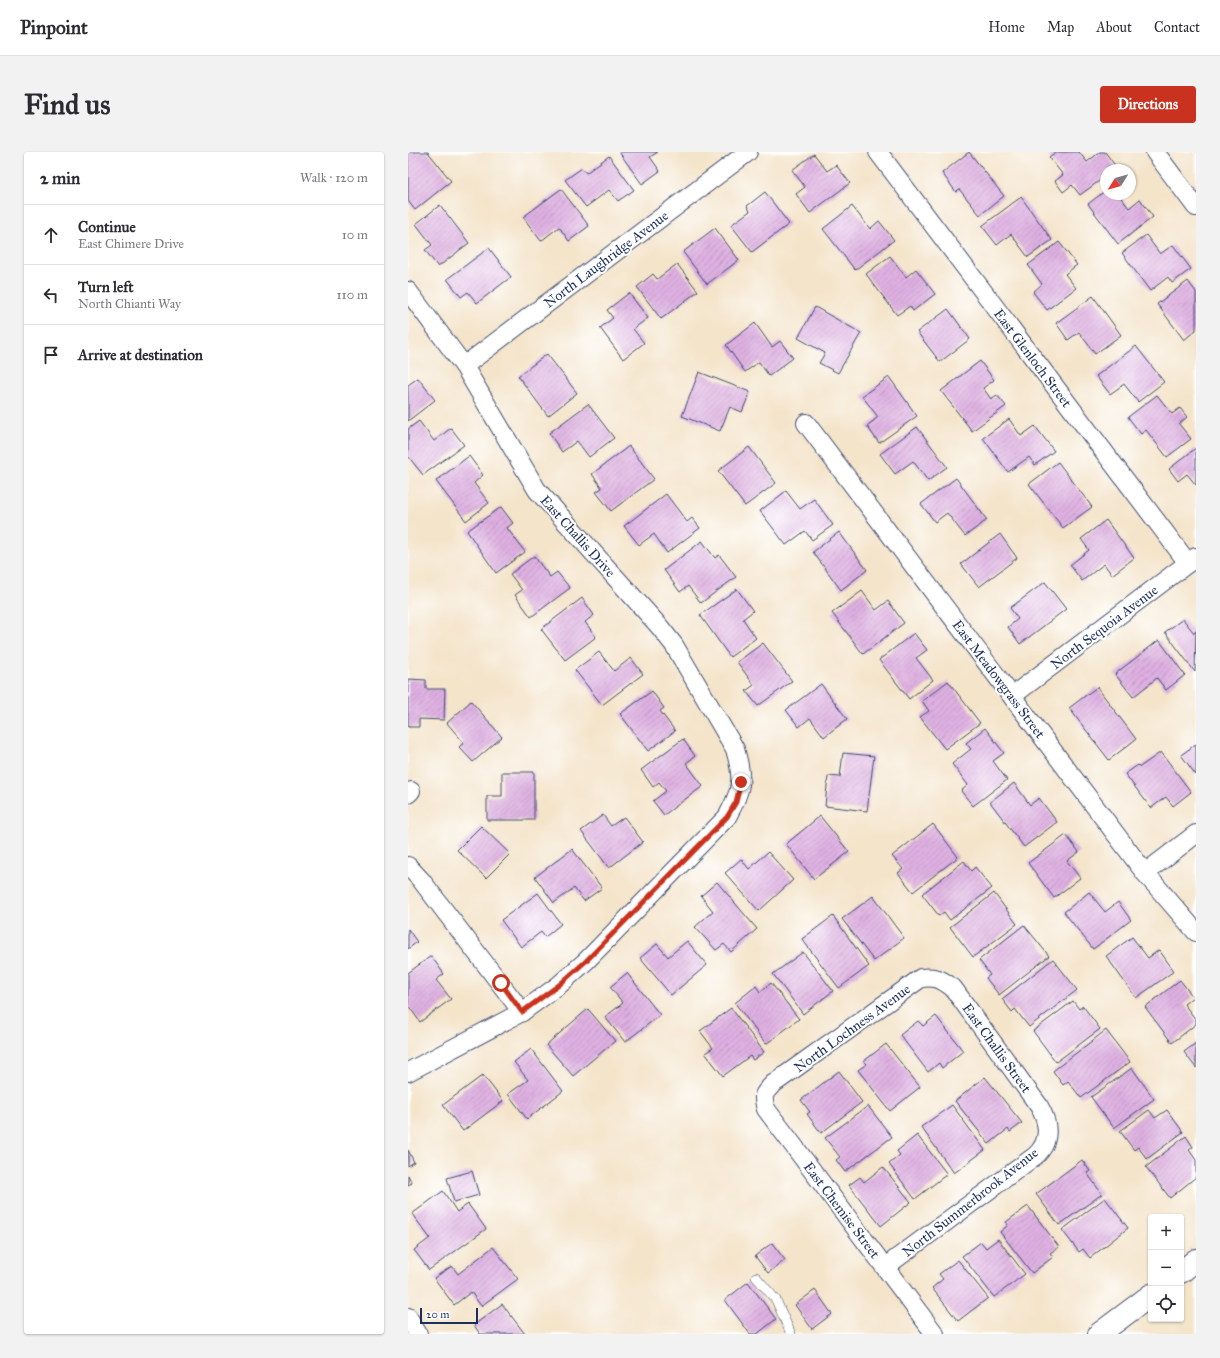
<!DOCTYPE html>
<html lang="en">
<head>
<meta charset="utf-8">
<style>
	body { margin:0; font-family:"IM FELL Great Primer",serif; background:#f2f2f3; color:#2b2b33 }
	.controls { position:absolute; right:12px; bottom:12px; display:grid; overflow:hidden; border-radius:4px; box-shadow:0 1px 3px #0004 }
	.controls button { width:36px; height:36px; display:grid; place-items:center; padding:0; border:0; border-bottom:1px solid #e1e1e2; background:#fff; color:#2b2b33; font:20px sans-serif }
	.compass { position:absolute; left:692px; top:12px; width:36px; height:36px; border-radius:50%; background:#fff; box-shadow:0 1px 3px #0004; rotate:233deg }
	.scale { position:absolute; left:12px; bottom:10px; width:58px; box-sizing:border-box; padding-left:4px; border:2px solid #1b2f5e; border-top:0; font-size:11px; line-height:14px; white-space:nowrap; color:#1b2f5e; -webkit-text-stroke:3px #fff; paint-order:stroke }
	.stop { position:absolute; width:12px; height:12px; margin:-9px; border:3px solid #c8321e; border-radius:50%; background:#fff }
	.stop.end { background:#c8321e; border-color:#fff; box-shadow:0 1px 4px #0008 }
	.list { margin:0; padding:0; list-style:none }
	h2 { display:flex; justify-content:space-between; align-items:center; height:52px; margin:0; padding:0 16px; font-size:17px }
	h2 small { font-size:13px; font-weight:400; color:#7c7c81 }
	.list li { display:grid; grid-template-columns:26px 1fr auto; gap:12px; align-items:center; box-sizing:border-box; height:60px; padding:0 16px; border-top:1px solid #e1e1e2 }
	.list b { display:block; font-size:15px; white-space:nowrap }
	.list p { margin:0; font-size:13px; white-space:nowrap; color:#7c7c81 }
	.list em { font-size:13px; font-style:normal; color:#7c7c81 }
	.icon { flex:none; width:22px; height:22px; fill:none; stroke:currentColor; stroke-width:2; stroke-linecap:round; stroke-linejoin:round }
	.map { position:relative; flex:none; width:788px; height:1182px; overflow:hidden; border-radius:4px }
	header { display:flex; align-items:center; gap:24px; box-sizing:border-box; height:56px; padding:0 20px; background:#fff; border-bottom:1px solid #e1e1e2 }
	header strong { font-size:19px }
	nav { display:flex; gap:22px; margin-inline-start:auto; font-size:14px }
	.intro { display:flex; align-items:center; justify-content:space-between; box-sizing:border-box; height:96px; padding:0 24px }
	h1 { margin:0; font-size:28px }
	.button { padding:10px 18px; border-radius:4px; background:#c8321e; color:#fff; font-size:14px; font-weight:700 }
	main { display:flex; gap:24px; padding:0 24px }
	aside { flex:1; background:#fff; border-radius:4px; box-shadow:0 1px 3px #0004 }
	.map>svg:first-child { display:block }
	.building { fill:url(#building-hatch) }
	.lines { fill:none; stroke-linecap:round; stroke-linejoin:round }
	.service-casing { stroke:#3c4a6e; stroke-width:10 }
	.minor-casing { stroke:#3c4a6e; stroke-width:20 }
	.secondary-casing { stroke:#3c4a6e; stroke-width:24 }
	.service { stroke:#fff; stroke-width:9 }
	.minor { stroke:#fff; stroke-width:18 }
	.secondary { stroke:#fff; stroke-width:22 }
	.route { stroke:#c8321e; stroke-width:5 }
	.labels { text-anchor:middle; stroke-width:4; stroke-linejoin:round; paint-order:stroke }
	.street-label { font-size:14px; fill:#1b2f5e; stroke:#fff }
</style>
</head>
<body>
<header>
<strong>Pinpoint</strong>
<nav><a>Home</a><a>Map</a><a>About</a><a>Contact</a></nav>
</header>
<div class="intro"><h1>Find us</h1><a class="button">Directions</a></div>
<main>
<aside>
<h2>2 min<small>Walk · 120 m</small></h2>
<ul class="list">
<li><svg class="icon" aria-label="ahead" viewBox="0 0 24 24"><path d="M12 20V5M6 11l6-6 6 6"/></svg><div><b>Continue</b><p>East Chimere Drive</p></div><em>10 m</em></li>
<li><svg class="icon" aria-label="left" viewBox="0 0 24 24"><path d="M17 20v-9H6M10 6l-5 5 5 5"/></svg><div><b>Turn left</b><p>North Chianti Way</p></div><em>110 m</em></li>
<li><svg class="icon" aria-label="arrive" viewBox="0 0 24 24"><path d="M6 21V4h12l-3 4 3 4H6"/></svg><div><b>Arrive at destination</b></div></li>
</ul>
</aside>
<div class="map">
<svg width="788" height="1182" viewBox="0 0 788 1182">
	<defs>
		<pattern id="building-hatch" width="6" height="6" patternUnits="userSpaceOnUse"><rect width="6" height="6" fill="#dfb1e2"/><path d="M-1 1l2-2M0 6l6-6M5 7l2-2" fill="none" stroke="#b490ba"/></pattern>
	</defs>
	<rect width="100%" height="100%" fill="#fff"/>
	<filter id="ink" filterUnits="userSpaceOnUse"><feTurbulence type="fractalNoise" baseFrequency=".025" numOctaves="2"/><feDisplacementMap in="SourceGraphic" scale="8" xChannelSelector="R" yChannelSelector="G"/><feConvolveMatrix kernelMatrix="1 2 1 2 8 2 1 2 1" color-interpolation-filters="sRGB"/></filter>
	<filter id="wash" filterUnits="userSpaceOnUse"><feTurbulence type="fractalNoise" baseFrequency=".012" numOctaves="4" result="noise"/><feDisplacementMap in="SourceGraphic" scale="16" xChannelSelector="R" yChannelSelector="G"/><feGaussianBlur stdDeviation="0.9" result="paint"/><feColorMatrix in="noise" values="0 0 0 0 0 0 0 0 0 0 0 0 0 0 0 0 0 1.4 0 .05"/><feComposite in="paint" operator="in"/></filter>
	<g filter="url(#wash)">
		<rect width="100%" height="100%" fill="#f4e4ca"/>
		<g id="blocks">
			<g class="building">
				<path d="M0 0H20L43 29 7 58 0 49Z"/>
				<path d="M211 0H250L242 5 252 19 234 32Z"/>
				<path d="M561 0 596 44 572 63 551 37 548 40 534 21Z"/>
				<path d="M648 0H671L679 10 692 0H697L709 16 705 18H698V24L672 43 664 33 655 40 647 29 655 23 641 5Z"/>
				<path d="M406 2 419 19 428 13 442 31 402 61 388 42 397 35 384 18Z"/>
				<path d="M201 4 226 38 210 49 201 38 178 55 157 28 174 16 178 21Z"/>
				<path d="M153 37 181 74 161 89 151 75 133 89 115 65Z"/>
				<path d="M698 38V42H710L721 56 732 47 745 65 710 92 680 52Z"/>
				<path d="M357 40 381 72 344 100 323 73 342 59 339 54Z"/>
				<path d="M613 45 644 88 620 105 603 82 589 93 574 74Z"/>
				<path d="M32 53 61 91 30 115 17 98 24 93 8 72Z"/>
				<path d="M444 54 462 77 471 69 486 88 447 118 415 77Z"/>
				<path d="M307 76 331 108 299 132 275 100Z"/>
				<path d="M738 83 752 102 765 93 783 117 764 131 760 125 742 139 714 101Z"/>
				<path d="M651 90 669 113 657 122 668 136 639 158 625 140 634 132 620 113Z"/>
				<path d="M81 96 103 125 69 151 60 140 53 145 39 127Z"/>
				<path d="M482 104 498 125 508 117 527 142 505 159 502 154 489 163 458 122Z"/>
				<path d="M269 112 290 139 253 167 229 135 245 122 249 127Z"/>
				<path d="M780 129 788 140V178L776 188 749 152Z"/>
				<path d="M221 141 240 166 225 177 236 191 215 207 192 176 205 166 199 158Z"/>
				<path d="M685 144 713 183 687 202 671 180 660 188 648 171Z"/>
				<path d="M407 155 453 181 430 221 411 211 417 201 390 186Z"/>
				<path d="M540 157 562 187 532 210 509 180Z"/>
				<path d="M347 171 364 195 372 189 385 206 361 224 351 210 337 220 318 193Z"/>
				<path d="M728 194 756 230 730 250 716 232 702 242 688 224Z"/>
				<path d="M139 202 169 241 140 264 110 224Z"/>
				<path d="M572 209 586 228 575 236 583 247 589 243 598 254 564 279 533 239Z"/>
				<path d="M291 220 342 240 334 260 322 255 312 279 274 264Z"/>
				<path d="M481 225 509 264 471 291 459 274 470 265 454 244Z"/>
				<path d="M10 226 27 248 0 269V233Z"/>
				<path d="M749 243 764 262 772 256 779 265 771 272 783 287 759 305 738 278 733 282 720 265Z"/>
				<path d="M180 252 206 286 181 305 169 289 154 300 141 281Z"/>
				<path d="M601 267 613 284 627 274 646 299 627 313 621 305 600 320 575 286Z"/>
				<path d="M11 269 26 289 43 276 56 293 15 323 0 304V277Z"/>
				<path d="M509 275 539 315 520 329 505 309 487 322 472 302Z"/>
				<path d="M221 294 246 327 203 359 188 340 194 336 184 322Z"/>
				<path d="M341 295 368 331 337 354 310 319Z"/>
				<path d="M788 296V333L779 322 770 329 761 317Z"/>
				<path d="M61 304 75 323 66 331 81 351 58 369 28 329Z"/>
				<path d="M650 310 684 355 655 376 621 332Z"/>
				<path d="M548 326 579 368 557 384 539 361 527 370 513 352Z"/>
				<path d="M378 339 392 357 406 347 425 373 404 388 397 379 378 393 352 359Z"/>
				<path d="M258 342 279 370 284 366 292 376 259 401 246 382 231 393 216 374Z"/>
				<path d="M93 355 105 371 99 376 117 400 88 421 59 379Z"/>
				<path d="M698 368 726 406 704 423 696 412 674 429 662 413 681 398 673 387Z"/>
				<path d="M431 380 459 418 433 438 405 400Z"/>
				<path d="M592 382 609 406 571 435 553 412Z"/>
				<path d="M294 389 307 406 311 403 328 425 293 451 280 434 272 440 256 418Z"/>
				<path d="M126 404 142 425 149 420 162 436 123 465 107 443 114 438 102 422Z"/>
				<path d="M637 430 658 457 612 492 600 475 610 467 602 456Z"/>
				<path d="M329 437 345 459 335 467 348 486 322 505 292 463Z"/>
				<path d="M454 439 468 458 480 449 496 471 455 502 424 461Z"/>
				<path d="M174 446 186 463 177 470 188 485 157 508 133 477Z"/>
				<path d="M775 467 786 481 788 479 787 520 757 480Z"/>
				<path d="M506 481 519 498 508 506 525 528 501 547 471 508Z"/>
				<path d="M751 488 777 523 758 538 749 526 725 545 707 522Z"/>
				<path d="M355 491 384 529 350 554 338 539 346 533 329 510Z"/>
				<path d="M191 500 206 519 223 506 235 522 194 553 167 518Z"/>
				<path d="M0 527 18 528V537H37L36 568 11 567V575H0Z"/>
				<path d="M540 529 572 571 537 597 512 565 521 559 514 549Z"/>
				<path d="M413 532 439 567 416 585 402 566 391 575 378 558Z"/>
				<path d="M689 535 728 587 701 608 661 556Z"/>
				<path d="M244 539 256 556 252 559 267 579 240 599 212 562Z"/>
				<path d="M63 549 94 585 65 610 51 595 56 591 39 571Z"/>
				<path d="M577 576 596 601 585 609 599 628 565 654 553 639 560 633 544 612 563 597 558 591Z"/>
				<path d="M275 587 287 604 278 611 295 634 256 663 245 649 258 639 251 630 245 635 233 618Z"/>
				<path d="M788 592V623L773 603Z"/>
				<path d="M753 600 783 640 765 654 758 645 743 656 717 622 730 613 732 615Z"/>
				<path d="M435 601 466 604 459 659 417 654 420 624 432 625Z"/>
				<path d="M94 620H126V668H79V644H94Z"/>
				<path d="M606 631 622 653 631 646 649 670 616 695 582 650Z"/>
				<path d="M195 663 203 674 216 665 235 690 201 716 173 679Z"/>
				<path d="M412 664 441 700 406 727 378 692Z"/>
				<path d="M525 672 550 705 505 740 490 721 495 717 484 704Z"/>
				<path d="M73 674 102 702 78 726 49 698Z"/>
				<path d="M658 683 671 700 659 709 672 726 646 746 620 711Z"/>
				<path d="M164 697 194 736 176 749 166 736 146 751 127 725Z"/>
				<path d="M360 700 385 728 351 759 317 721 333 707 341 717Z"/>
				<path d="M556 709 563 719 567 715 584 736 542 768 536 760 531 764 514 742Z"/>
				<path d="M309 730 349 777 323 800 316 792 308 798 287 775 305 759 293 744Z"/>
				<path d="M681 740 697 760 710 750 723 768 685 797 656 760Z"/>
				<path d="M130 741 153 772 137 785 133 780 113 795 93 768Z"/>
				<path d="M586 741 609 772 565 805 542 775Z"/>
				<path d="M465 744 496 786 466 809 434 767Z"/>
				<path d="M425 764 461 814 431 836 394 787Z"/>
				<path d="M616 773 641 804 591 843 578 826 582 823 571 808Z"/>
				<path d="M0 777 9 790 0 797Z"/>
				<path d="M724 785 740 806 751 798 766 819 728 846 698 804Z"/>
				<path d="M279 789 299 813 263 843 232 806 249 792 260 805Z"/>
				<path d="M395 800 425 839 395 862 365 822Z"/>
				<path d="M23 804 36 822 28 828 43 847 12 870 0 853V821Z"/>
				<path d="M645 807 669 838 621 875 607 857 604 860 594 847Z"/>
				<path d="M219 821 252 863 217 890 197 865 215 851 202 835Z"/>
				<path d="M772 828 785 845 776 852 788 868V872L764 891 737 855Z"/>
				<path d="M363 831 391 867 358 892 327 851 348 834 352 840Z"/>
				<path d="M665 849 671 857 675 854 692 877 648 910 625 879Z"/>
				<path d="M323 856 356 900 345 908 342 904 315 924 297 901 305 896 292 879Z"/>
				<path d="M180 857 207 889 165 924 138 893Z"/>
				<path d="M528 864 555 899 534 916 531 911 520 920 492 883 510 869 515 874Z"/>
				<path d="M698 878 722 910 673 946 660 929 655 933 645 919Z"/>
				<path d="M788 891V916L776 900Z"/>
				<path d="M478 892 512 935 482 959 450 918 459 912 456 909Z"/>
				<path d="M123 897 155 939 119 967 100 942 120 928 106 910Z"/>
				<path d="M724 916 746 947 706 976 683 945Z"/>
				<path d="M431 919 454 950 413 981 399 962 402 960 393 948Z"/>
				<path d="M75 923 95 949 55 979 35 953Z"/>
				<path d="M577 925 614 971 602 980 600 977 581 992 547 949Z"/>
				<path d="M544 953 577 998 546 1021 513 975Z"/>
				<path d="M460 954 484 985 437 1020 428 1008 432 1005 417 986Z"/>
				<path d="M741 958 747 966 759 958 775 980 739 1007 730 995 726 998 712 979Z"/>
				<path d="M509 983 539 1022 507 1047 481 1012 492 1003 489 999Z"/>
				<path d="M778 984 785 995 781 998 788 1008V1025L762 1046 738 1015Z"/>
				<path d="M0 998 6 1010 0 1014Z"/>
				<path d="M674 1008 682 1019 679 1021 694 1042 651 1073 628 1042Z"/>
				<path d="M475 1015 503 1050 473 1074 441 1033 452 1025 456 1030Z"/>
				<path d="M64 1019 71 1043 46 1050 39 1026Z"/>
				<path d="M0 1023 4 1031 0 1033Z"/>
				<path d="M35 1039 49 1060 60 1052 78 1077 21 1118 6 1098 22 1086 4 1062Z"/>
				<path d="M697 1046 720 1076 682 1106 675 1097 671 1100 654 1078Z"/>
				<path d="M620 1054 651 1095 642 1101 645 1105 624 1121 592 1080 600 1073 598 1070Z"/>
				<path d="M590 1087 617 1122 586 1145 554 1104 573 1090 578 1096Z"/>
				<path d="M364 1091 377 1108 360 1121 347 1104Z"/>
				<path d="M85 1095 110 1127 73 1154 63 1140 46 1153 26 1126 44 1114 50 1122Z"/>
				<path d="M550 1108 580 1146 550 1169 524 1136 535 1127 531 1122Z"/>
				<path d="M340 1130 368 1167 349 1182H342L317 1148Z"/>
				<path d="M407 1138 424 1162 404 1177 387 1153Z"/>
				<path d="M94 1152 117 1182H72L66 1173Z"/>
			</g>
		</g>
	</g>
	<g filter="url(#ink)">
		<use href="#blocks" fill-opacity="0" stroke="#3c4a6e" stroke-width="1"/>
		<g class="lines">
			<defs>
				<path id="service" d="M348 1125 368 1148 383 1182"/>
				<g id="minor">
					<path d="M470 0 780 411"/>
					<path d="M747 0 788 55"/>
					<path d="M0 139 56 214 129 338 251 474 266 493 327 597C336 628 334 638 319 665L178 809 151 833 114 860 0 920"/>
					<path d="M56 214 340 0"/>
					<path d="M398 271 737 721 788 780"/>
					<path d="M604 544 788 405"/>
					<path d="M0 642 3 639"/>
					<path d="M0 714 13 728 114 860"/>
					<path d="M737 721 788 682"/>
					<path d="M477 1115 627 1004C643 990 641 971 631 954L545 836C533 827 528 824 513 826L365 932C355 942 354 943 358 957L527 1182"/>
					<path d="M0 1165 10 1182"/>
				</g>
				<g id="secondary">
					<path d="M773 1120 788 1108"/>
					<path d="M691 1182 743 1143"/>
				</g>
			</defs>
			<use href="#service" class="service-casing"/>
			<use href="#minor" class="minor-casing"/>
			<use href="#secondary" class="secondary-casing"/>
			<use href="#service" class="service"/>
			<use href="#minor" class="minor"/>
			<use href="#secondary" class="secondary"/>
		</g>
	</g>
	<g class="lines" filter="url(#ink)">
		<path class="route" d="M93 831 114 860 151 833 178 809 319 665 328 650 333 630"/>
	</g>
	<g class="labels">
		<g class="street-label">
			<text transform="translate(198 107) rotate(-37)" y="5">North Laughridge Avenue</text>
			<text transform="translate(625 206) rotate(53)" y="5">East Glenloch Street</text>
			<text transform="translate(170 384) rotate(48)" y="5">East Challis Drive</text>
			<text transform="translate(696 475) rotate(-37)" y="5">North Sequoia Avenue</text>
			<text transform="translate(591 527) rotate(53)" y="5">East Meadowgrass Street</text>
			<text transform="translate(444 876) rotate(-36)" y="5">North Lochness Avenue</text>
			<text transform="translate(589 896) rotate(54)" y="5">East Challis Street</text>
			<text transform="translate(562 1050) rotate(-38)" y="5">North Summerbrook Avenue</text>
			<text transform="translate(434 1058) rotate(53)" y="5">East Chemise Street</text>
		</g>
	</g>
</svg>
<div class="controls">
<button>+</button>
<button>−</button>
<button><svg class="icon" aria-label="locate" viewBox="0 0 24 24"><circle cx="12" cy="12" r="6"/><path d="M12 2v4M12 18v4M2 12h4M18 12h4"/></svg></button>
</div>
<svg class="compass" viewBox="-18 -18 36 36"><path d="M0-13l5 13h-10z" fill="#e53935"/><path d="M0 13l5-13h-10z" fill="#7c7c81"/></svg>
<div class="scale">20 m</div>
<div class="stop" style="left:93px;top:831px"></div>
<div class="stop end" style="left:333px;top:630px"></div>
</div>
</main>
</body>
</html>
